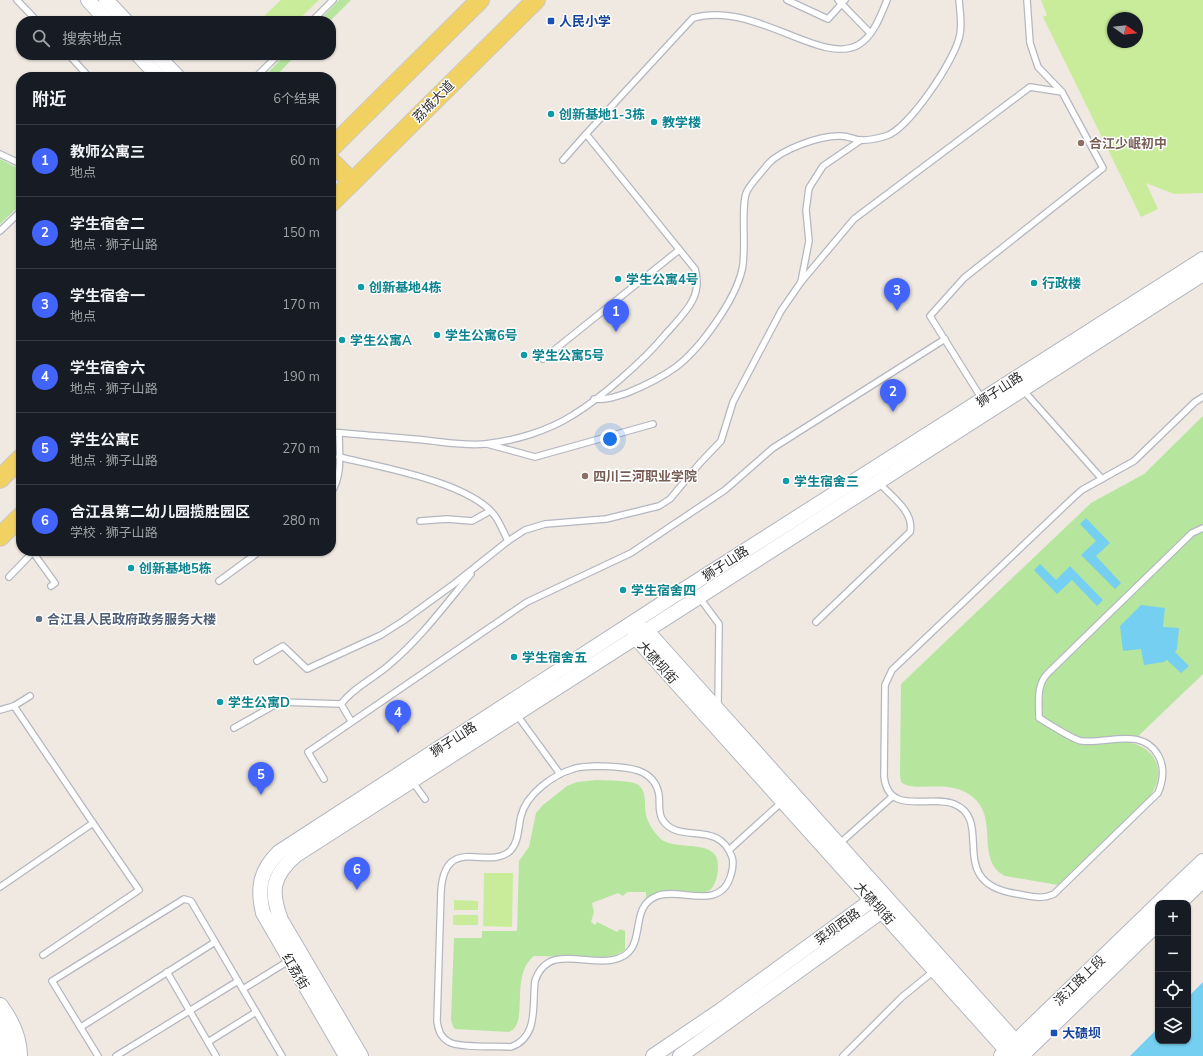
<!DOCTYPE html>
<html lang="zh">
<head>
<meta charset="utf-8">
<style>
	body { margin:0; font-family:"Nunito Sans","Noto Sans SC",sans-serif; background:#242831; color:#f1f3f6 }
	.controls { position:absolute; right:12px; bottom:12px; display:grid; overflow:hidden; border-radius:8px; box-shadow:0 1px 3px #0004 }
	.controls button { width:36px; height:36px; display:grid; place-items:center; padding:0; border:0; border-bottom:1px solid #363941; background:#171b24; color:#f1f3f6; font:20px sans-serif }
	.compass { position:absolute; left:1107px; top:12px; width:36px; height:36px; border-radius:50%; background:#171b24; box-shadow:0 1px 3px #0004; rotate:104deg }
	.you { position:absolute; left:610px; top:439px; width:14px; height:14px; margin:-10px; border:3px solid #fff; border-radius:50%; background:#1a73e8; box-shadow:0 0 0 6px #1a73e833 }
	.badge { display:grid; place-items:center; width:26px; height:26px; border-radius:50%; background:#4264fb; color:#fff; font-size:13px; font-weight:700 }
	.pin { position:absolute; translate:-50% -33px; filter:drop-shadow(0 1px 2px #0008) }
	.pin::after { content:''; position:absolute; top:21px; width:14px; height:12px; background:inherit; clip-path:polygon(0 0,100% 0,50% 100%) }
	.list { margin:0; padding:0; list-style:none }
	h2 { display:flex; justify-content:space-between; align-items:center; height:52px; margin:0; padding:0 16px; font-size:17px }
	h2 small { font-size:13px; font-weight:400; color:#9ea1a6 }
	.list li { display:grid; grid-template-columns:26px 1fr auto; gap:12px; align-items:center; box-sizing:border-box; height:72px; padding:0 16px; border-top:1px solid #363941 }
	.list b { display:block; font-size:15px; white-space:nowrap }
	.list p { margin:0; font-size:13px; white-space:nowrap; color:#9ea1a6 }
	.list em { font-size:13px; font-style:normal; color:#9ea1a6 }
	.icon { flex:none; width:22px; height:22px; fill:none; stroke:currentColor; stroke-width:2; stroke-linecap:round; stroke-linejoin:round }
	.map { position:relative; flex:none; width:1203px; height:1056px; overflow:hidden }
	.search { position:absolute; background:#171b24; box-shadow:0 1px 3px #0004; left:16px; top:16px; width:320px; height:44px; display:flex; align-items:center; gap:10px; box-sizing:border-box; padding:0 14px; border-radius:16px; color:#9ea1a6; font-size:15px }
	.panel { position:absolute; background:#171b24; box-shadow:0 1px 3px #0004; left:16px; top:72px; width:320px; height:484px; border-radius:16px }
	.map>svg:first-child { display:block }
	.green { fill:#b6e59e }
	.pitch { fill:#c9ec9a; fill-rule:evenodd }
	.water { fill:#75cff0 }
	.lines { fill:none; stroke-linecap:round; stroke-linejoin:round }
	.service-casing { stroke:#b4b7c1; stroke-width:8 }
	.tertiary-casing { stroke:#b4b7c1; stroke-width:16 }
	.secondary-casing { stroke:#b4b7c1; stroke-width:18 }
	.primary-casing { stroke:#c9c9c9; stroke-width:20 }
	.service { stroke:#fff; stroke-width:5.5 }
	.tertiary { stroke:#fff; stroke-width:14 }
	.secondary { stroke:#fff; stroke-width:16 }
	.primary { stroke:#f2d163; stroke-width:18 }
	.transit-dot { fill:#1a4fb4; stroke:#fff; stroke-width:1.5 }
	.culture-dot { fill:#0f9aa8; stroke:#fff; stroke-width:1.5 }
	.education-dot { fill:#8d6e63; stroke:#fff; stroke-width:1.5 }
	.service-dot { fill:#5c6f8a; stroke:#fff; stroke-width:1.5 }
	.labels { text-anchor:middle; stroke-width:3; stroke-linejoin:round; paint-order:stroke }
	.transit-label { font-size:13px; font-weight:bold; fill:#164399; stroke:#fff; text-anchor:start }
	.street-label { font-size:13px; fill:#2e2e2e; stroke:#fff }
	.culture-label { font-size:13px; font-weight:bold; fill:#0d838f; stroke:#fff; text-anchor:start }
	.education-label { font-size:13px; font-weight:bold; fill:#785e54; stroke:#fff; text-anchor:start }
	.service-label { font-size:13px; font-weight:bold; fill:#4e5e75; stroke:#fff; text-anchor:start }
</style>
</head>
<body>
<div class="map">
<svg width="1203" height="1056" viewBox="0 0 1203 1056">
	<rect width="100%" height="100%" fill="#efe9e1"/>
	<g class="green">
		<path d="M339 0H351L330 21H319Z"/>
		<path d="M285 55H296L275 77H264Z"/>
		<path d="M0 159 21 170V204L0 224Z"/>
		<path d="M1203 416V674L1131 743C1158 749 1166 774 1150 796L1058 885 1005 876C975 860 999 821 974 798 951 777 915 794 901 782L900 775 901 684 1091 503 1144 474Z"/>
		<path d="M597 780C609 781 623 780 634 783 648 787 644 804 646 815 648 824 655 834 662 840 679 851 720 838 718 867 718 874 716 882 712 888 700 902 664 882 646 899V892H627L623 896 618 893 592 903 594 912 591 922 595 925 597 922 617 932 620 929 625 931V950L616 955 606 957 534 956C509 975 530 1024 509 1032L455 1029 453 1026 451 1020 454 938H482V931H517L519 861 529 847 536 813 543 805 567 786 577 782Z"/>
	</g>
	<g class="pitch">
		<path d="M281 0H319L297 21H267L263 17Z"/>
		<path d="M1041 0H1203V193L1174 194 1146 183 1158 209 1141 217 1043 17 1047 15ZM1113 18H1137V42H1113Z"/>
		<path d="M484 873H513L512 927 483 926Z"/>
		<path d="M454 900 478 901V910H454Z"/>
		<rect x="453" y="915" width="25" height="10"/>
	</g>
	<g class="water">
		<path d="M1086 518 1110 543 1096 556 1121 583 1115 589 1081 555 1096 541 1080 524Z"/>
		<path d="M1040 564 1056 580 1070 566 1103 600 1097 606 1072 580 1057 594 1034 570Z"/>
		<path d="M1141 605 1165 608 1163 627 1179 628 1177 649 1175 652 1189 666 1181 673 1167 660 1164 662 1144 665 1141 649 1123 651 1120 626Z"/>
		<path d="M1203 982V1056H1130L1158 1028V1041H1188V997Z"/>
	</g>
	<g class="lines">
		<defs>
			<g id="service">
				<path d="M17 0 37 21"/>
				<path d="M787 0 828 19 845 0"/>
				<path d="M838 0 870 33"/>
				<path d="M1027 0 1030 43 1038 67 1062 92"/>
				<path d="M312 21 333 0"/>
				<path d="M69 55 89 77"/>
				<path d="M256 77 278 55"/>
				<path d="M0 154 21 164"/>
				<path d="M563 160 586 134"/>
				<path d="M0 231 21 211"/>
				<path d="M801 282 809 241 806 210 809 188 823 166 861 140"/>
				<path d="M543 359 679 250"/>
				<path d="M1023 390 1102 479"/>
				<path d="M1203 397 1195 402 1134 461 1082 490 1074 497 892 670 885 685 884 776C888 817 930 794 954 804 996 821 943 884 1018 894 1030 896 1042 900 1054 894L1158 793C1163 781 1165 767 1158 755 1142 727 1107 744 1082 741 1073 740 1048 723 1039 718 1039 702 1036 685 1048 673L1192 533 1203 528"/>
				<path d="M594 399C607 400 615 397 627 393 644 386 661 378 676 367 701 348 735 300 742 270 747 249 740 205 747 191 752 182 762 172 768 164 782 149 821 135 841 136 847 136 853 139 859 140 867 141 879 138 886 136 909 129 957 57 960 34 962 23 960 11 959 0"/>
				<path d="M331 432C362 435 393 437 424 440 444 442 465 446 485 444 514 441 548 431 573 415 601 398 643 361 664 336 682 315 704 298 695 269L586 134 693 18C753 0 821 66 858 45 873 37 881 15 887 0"/>
				<path d="M487 444 535 457 653 424"/>
				<path d="M331 493C343 475 339 453 339 433"/>
				<path d="M420 521 447 519 472 521 490 511"/>
				<path d="M14 526 21 536"/>
				<path d="M508 541 525 530 545 524 606 519 659 506 670 499 700 463 721 441 733 402 781 311 801 282 854 219 1030 87 1062 92 1103 168 964 278 930 316 982 399"/>
				<path d="M32 551 55 583 51 586"/>
				<path d="M9 577 33 552"/>
				<path d="M219 581 256 554V551"/>
				<path d="M699 597 719 624 718 706"/>
				<path d="M816 622 910 532C915 512 890 495 878 482"/>
				<path d="M257 661 283 646 307 669 381 635 403 621 454 584 508 541C504 533 500 523 495 516 470 482 380 467 339 457"/>
				<path d="M0 710 14 706 30 696"/>
				<path d="M517 715 560 774"/>
				<path d="M351 721 341 704C354 687 373 679 389 665 420 639 445 605 471 574"/>
				<path d="M234 728 280 702 341 704"/>
				<path d="M597 766C621 767 654 765 659 795 660 804 658 811 662 819 678 846 718 818 732 857 734 863 732 872 730 878 718 911 680 887 657 896 625 908 652 953 612 960 585 965 547 944 535 981 532 1005 539 1037 511 1047 497 1046 459 1048 449 1042 440 1037 438 1029 437 1021L441 891C445 833 488 871 510 851 519 842 518 828 521 816 526 795 552 775 573 769 580 766 590 767 597 766Z"/>
				<path d="M324 779 308 752 527 602 631 553 725 490 773 448 945 339"/>
				<path d="M412 781 425 799"/>
				<path d="M839 844 893 796"/>
				<path d="M729 850 783 801"/>
				<path d="M0 887 93 823 14 706"/>
				<path d="M43 955 139 890 93 823"/>
				<path d="M167 972 216 1056"/>
				<path d="M243 989 290 960"/>
				<path d="M81 1027 215 942"/>
				<path d="M208 1042 256 1012"/>
				<path d="M98 1056 52 981 184 899 191 901 282 1056"/>
				<path d="M116 1056 238 981"/>
				<path d="M843 1056 902 997 935 970"/>
			</g>
			<g id="tertiary">
				<path d="M88 0 107 21"/>
				<path d="M106 0 126 21"/>
				<path d="M138 55 159 77"/>
				<path d="M157 55 178 77"/>
				<path d="M633 628 636 638 1007 1051 1016 1056"/>
				<path d="M639 628 647 631 1016 1042 1018 1053"/>
				<path d="M346 1056 263 913C257 887 260 871 279 852L672 597 1203 259"/>
				<path d="M361 1056 281 920C270 891 272 876 296 855L1203 274"/>
				<path d="M653 1056 721 1010 872 900 881 899"/>
				<path d="M680 1056 882 911 885 903"/>
			</g>
			<g id="secondary">
				<path d="M1160 903 1203 862"/>
				<path d="M1178 903 1203 879"/>
				<path d="M0 1006C11 1021 19 1037 19 1056"/>
				<path d="M0 1028 7 1047V1056"/>
				<path d="M1002 1056 1158 905"/>
				<path d="M1020 1056 1158 922"/>
			</g>
			<g id="primary">
				<path d="M331 148 480 0"/>
				<path d="M331 161 352 182"/>
				<path d="M331 203 536 0"/>
				<path d="M0 479 21 458"/>
				<path d="M0 537 21 516"/>
			</g>
		</defs>
		<use href="#service" class="service-casing"/>
		<use href="#tertiary" class="tertiary-casing"/>
		<use href="#secondary" class="secondary-casing"/>
		<use href="#primary" class="primary-casing"/>
		<use href="#service" class="service"/>
		<use href="#tertiary" class="tertiary"/>
		<use href="#secondary" class="secondary"/>
		<use href="#primary" class="primary"/>
	</g>
	<g class="transit-dot">
		<rect x="547" y="17" width="8" height="8" rx="2"/>
		<rect x="1050" y="1029" width="8" height="8" rx="2"/>
	</g>
	<g class="culture-dot">
		<circle cx="551" cy="114" r="4"/>
		<circle cx="654" cy="122" r="4"/>
		<circle cx="618" cy="279" r="4"/>
		<circle cx="1034" cy="283" r="4"/>
		<circle cx="361" cy="287" r="4"/>
		<circle cx="437" cy="335" r="4"/>
		<circle cx="342" cy="340" r="4"/>
		<circle cx="524" cy="355" r="4"/>
		<circle cx="786" cy="481" r="4"/>
		<circle cx="131" cy="568" r="4"/>
		<circle cx="623" cy="590" r="4"/>
		<circle cx="514" cy="657" r="4"/>
		<circle cx="220" cy="702" r="4"/>
	</g>
	<g class="education-dot">
		<circle cx="1081" cy="143" r="4"/>
		<circle cx="585" cy="476" r="4"/>
	</g>
	<circle class="service-dot" cx="39" cy="619" r="4"/>
	<g class="labels">
		<g class="transit-label">
			<text x="559" y="26">人民小学</text>
			<text x="1062" y="1038">大碛坝</text>
		</g>
		<g class="street-label">
			<text transform="translate(433 101) rotate(-45)" y="5">荔城大道</text>
			<text transform="translate(999 389) rotate(-33)" y="5">狮子山路</text>
			<text transform="translate(725 563) rotate(-33)" y="5">狮子山路</text>
			<text transform="translate(658 662) rotate(48)" y="5">大碛坝街</text>
			<text transform="translate(453 739) rotate(-33)" y="5">狮子山路</text>
			<text transform="translate(875 903) rotate(48)" y="5">大碛坝街</text>
			<text transform="translate(837 926) rotate(-36)" y="5">菜坝西路</text>
			<text transform="translate(296 971) rotate(59)" y="5">红荔街</text>
			<text transform="translate(1079 980) rotate(-44)" y="5">滨江路上段</text>
		</g>
		<g class="culture-label">
			<text x="559" y="119">创新基地1-3栋</text>
			<text x="662" y="127">教学楼</text>
			<text x="626" y="284">学生公寓4号</text>
			<text x="1042" y="288">行政楼</text>
			<text x="369" y="292">创新基地4栋</text>
			<text x="445" y="340">学生公寓6号</text>
			<text x="350" y="345">学生公寓A</text>
			<text x="532" y="360">学生公寓5号</text>
			<text x="794" y="486">学生宿舍三</text>
			<text x="139" y="573">创新基地5栋</text>
			<text x="631" y="595">学生宿舍四</text>
			<text x="522" y="662">学生宿舍五</text>
			<text x="228" y="707">学生公寓D</text>
		</g>
		<g class="education-label">
			<text x="1089" y="148">合江少岷初中</text>
			<text x="593" y="481">四川三河职业学院</text>
		</g>
		<g class="service-label">
			<text x="47" y="624">合江县人民政府政务服务大楼</text>
		</g>
	</g>
</svg>
<div class="controls">
<button>+</button>
<button>−</button>
<button><svg class="icon" aria-label="locate" viewBox="0 0 24 24"><circle cx="12" cy="12" r="6"/><path d="M12 2v4M12 18v4M2 12h4M18 12h4"/></svg></button>
<button><svg class="icon" aria-label="layers" viewBox="0 0 24 24"><path d="M12 4l9 5-9 5-9-5zM3 14l9 5 9-5"/></svg></button>
</div>
<svg class="compass" viewBox="-18 -18 36 36"><path d="M0-13l5 13h-10z" fill="#e53935"/><path d="M0 13l5-13h-10z" fill="#9ea1a6"/></svg>
<div class="you"></div>
<div class="pin badge" style="left:616px;top:332px">1</div>
<div class="pin badge" style="left:893px;top:412px">2</div>
<div class="pin badge" style="left:897px;top:311px">3</div>
<div class="pin badge" style="left:398px;top:733px">4</div>
<div class="pin badge" style="left:261px;top:795px">5</div>
<div class="pin badge" style="left:357px;top:890px">6</div>
<div class="search"><svg class="icon" aria-label="search" viewBox="0 0 24 24"><circle cx="10" cy="10" r="6"/><path d="M15 15l6 6"/></svg>搜索地点</div>
<section class="panel">
<h2>附近<small>6个结果</small></h2>
<ul class="list">
<li><span class="badge">1</span><div><b>教师公寓三</b><p>地点</p></div><em>60 m</em></li>
<li><span class="badge">2</span><div><b>学生宿舍二</b><p>地点 · 狮子山路</p></div><em>150 m</em></li>
<li><span class="badge">3</span><div><b>学生宿舍一</b><p>地点</p></div><em>170 m</em></li>
<li><span class="badge">4</span><div><b>学生宿舍六</b><p>地点 · 狮子山路</p></div><em>190 m</em></li>
<li><span class="badge">5</span><div><b>学生公寓E</b><p>地点 · 狮子山路</p></div><em>270 m</em></li>
<li><span class="badge">6</span><div><b>合江县第二幼儿园揽胜园区</b><p>学校 · 狮子山路</p></div><em>280 m</em></li>
</ul>
</section>
</div>
</body>
</html>
